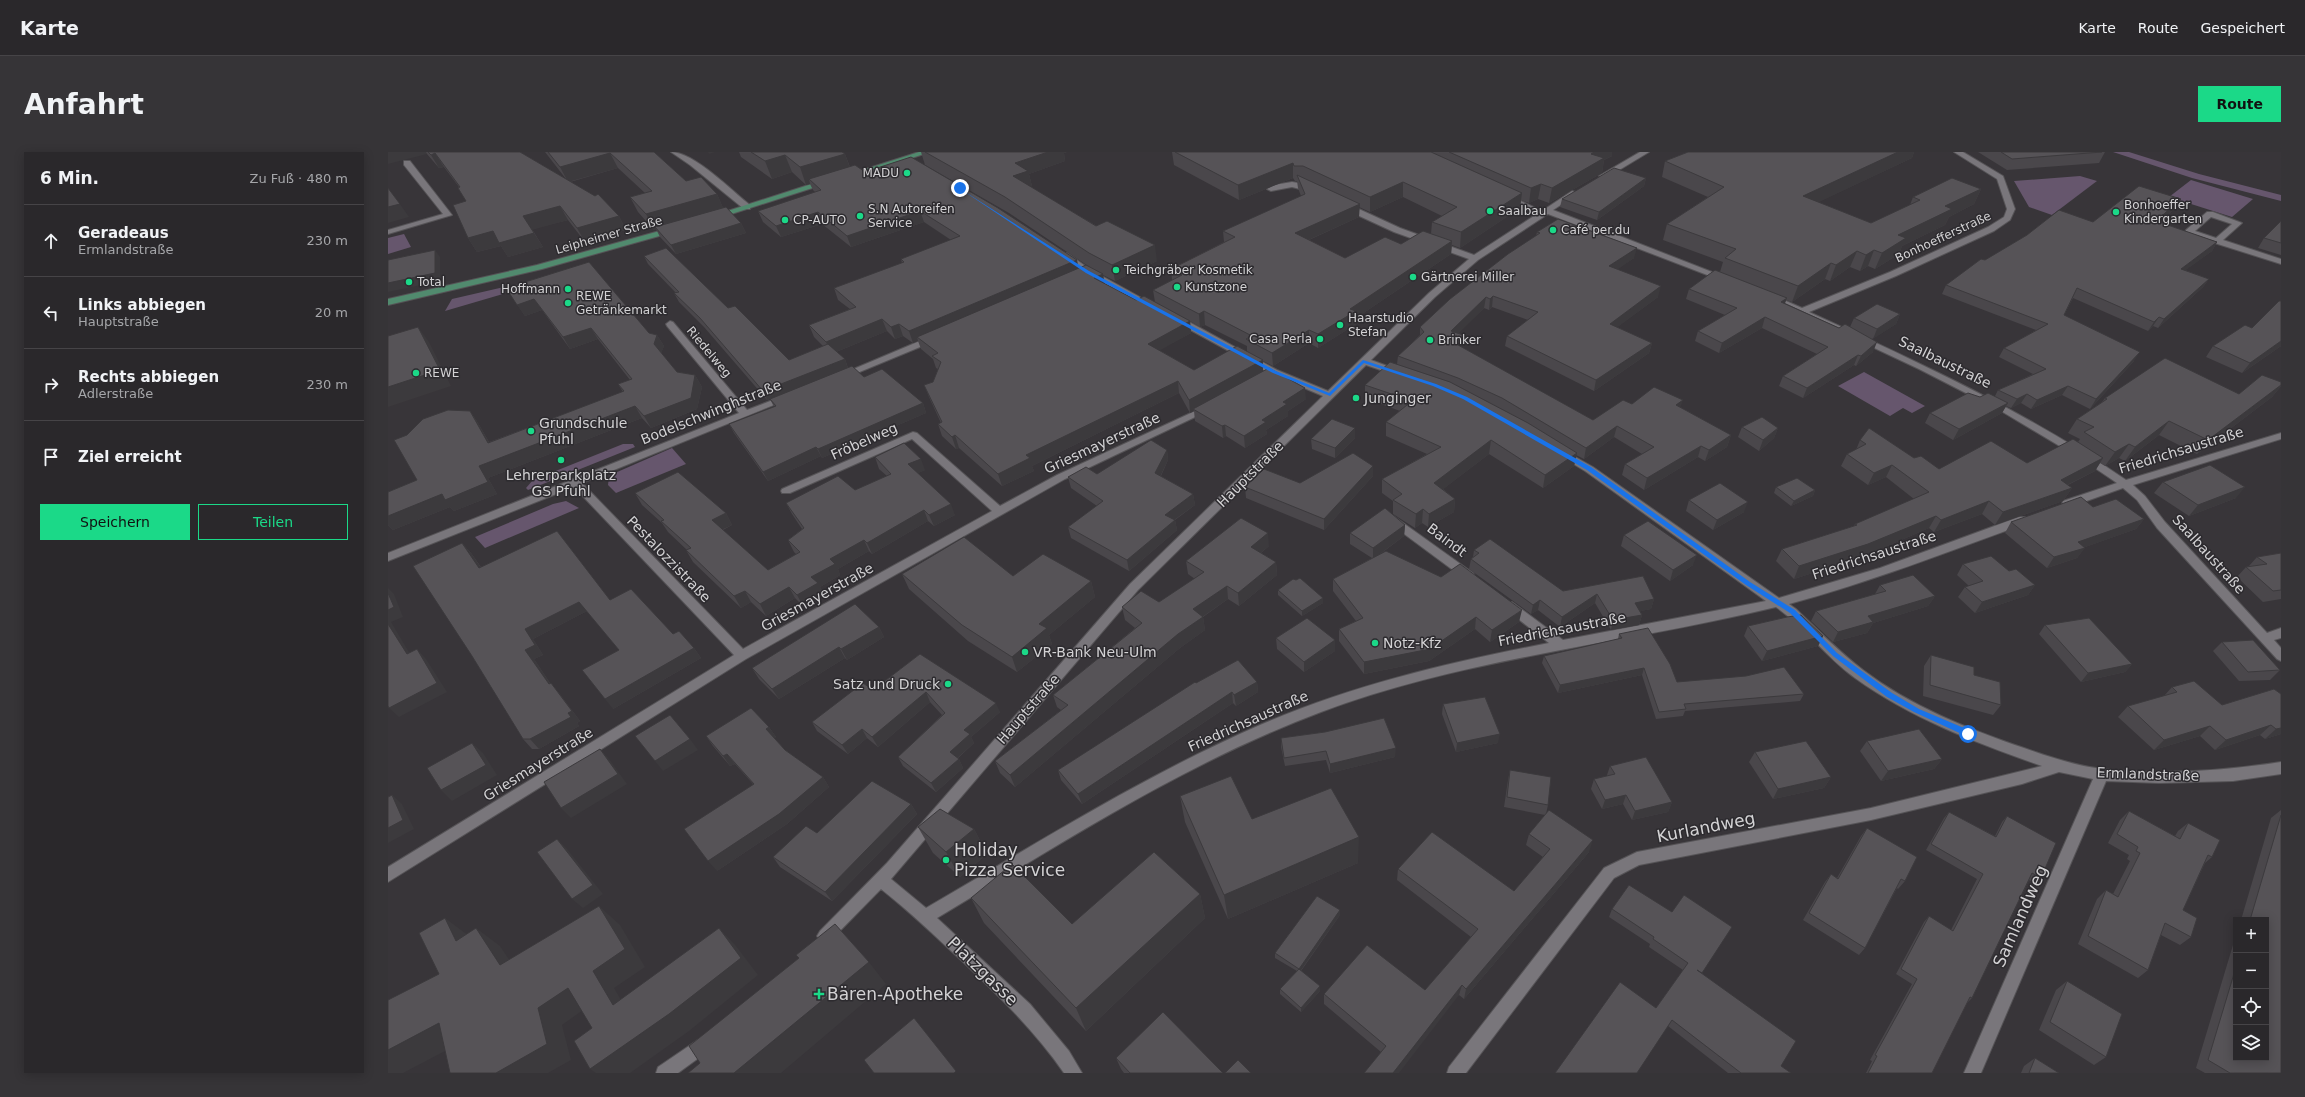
<!DOCTYPE html>
<html lang="de">
<head>
<meta charset="utf-8">
<style>
	body { margin:0; font-family:"DejaVu Sans",sans-serif; background:#363437; color:#f1f3f6 }
	.controls { position:absolute; right:12px; bottom:12px; display:grid; overflow:hidden; border-radius:0px; box-shadow:0 2px 10px #0003 }
	.controls button { width:36px; height:36px; display:grid; place-items:center; padding:0; border:0; border-bottom:1px solid #464447; background:#2a282b; color:#f1f3f6; font:20px sans-serif }
	.stop { position:absolute; width:12px; height:12px; margin:-9px; border:3px solid #1a73e8; border-radius:50%; background:#fff }
	.stop.end { background:#1a73e8; border-color:#fff; box-shadow:0 1px 4px #0008 }
	.list { margin:0; padding:0; list-style:none }
	h2 { display:flex; justify-content:space-between; align-items:center; height:52px; margin:0; padding:0 16px; font-size:17px }
	h2 small { font-size:13px; font-weight:400; color:#a5a6a9 }
	.list li { display:grid; grid-template-columns:26px 1fr auto; gap:12px; align-items:center; box-sizing:border-box; height:72px; padding:0 16px; border-top:1px solid #464447 }
	.list b { display:block; font-size:15px; white-space:nowrap }
	.list p { margin:0; font-size:13px; white-space:nowrap; color:#a5a6a9 }
	.list em { font-size:13px; font-style:normal; color:#a5a6a9 }
	.actions { display:flex; gap:8px; padding:12px 16px }
	.actions a { flex:1; padding:9px 0; border:1px solid #1bd988; border-radius:0px; text-align:center; font-size:14px; color:#1bd988 }
	.actions .main { background:#1bd988; color:#111 }
	.icon { flex:none; width:22px; height:22px; fill:none; stroke:currentColor; stroke-width:2; stroke-linecap:round; stroke-linejoin:round }
	.map { position:relative; flex:none; width:1893px; height:921px; overflow:hidden; border-radius:0px }
	header { display:flex; align-items:center; gap:24px; box-sizing:border-box; height:56px; padding:0 20px; background:#2a282b; border-bottom:1px solid #464447 }
	header strong { font-size:19px }
	nav { display:flex; gap:22px; margin-inline-start:auto; font-size:14px }
	.intro { display:flex; align-items:center; justify-content:space-between; box-sizing:border-box; height:96px; padding:0 24px }
	h1 { margin:0; font-size:28px }
	.button { padding:10px 18px; border-radius:0px; background:#1bd988; color:#111; font-size:14px; font-weight:700 }
	main { display:flex; gap:24px; padding:0 24px }
	aside { flex:1; background:#2a282b; border-radius:0px; box-shadow:0 2px 10px #0003 }
	.map>svg:first-child { display:block }
	.green { fill:#66566d }
	.lines { fill:none; stroke-linecap:round; stroke-linejoin:round }
	.minor-casing { stroke:#555356; stroke-width:2 }
	.major-casing { stroke:#555356; stroke-width:2 }
	.minor { fill:#79767b; fill-rule:evenodd }
	.major { fill:#518a6e; fill-rule:evenodd }
	.wall { fill:#4a474b; fill-rule:evenodd }
	.shaded-wall { fill:#3c3a3d }
	.building { fill:#565357; stroke:#3c3a3d }
	.route { fill:#1a73e8 }
	.poi-dot { fill:#1bd988; stroke:#2d2b2f; stroke-width:1.5 }
	.labels { text-anchor:middle; stroke-width:3; stroke-linejoin:round; paint-order:stroke }
	.far-poi-label { font-size:12px; fill:#d3d2d4; stroke:#2d2b2f; text-anchor:start }
	.far-street-label { font-size:12px; fill:#d3d2d4; stroke:#2d2b2f }
	.street-label { font-size:14px; fill:#d3d2d4; stroke:#2d2b2f }
	.poi-label { font-size:14px; fill:#d3d2d4; stroke:#2d2b2f; text-anchor:start }
	.near-street-label { font-size:17px; fill:#d3d2d4; stroke:#2d2b2f }
	.near-poi-label { font-size:17px; fill:#d3d2d4; stroke:#2d2b2f; text-anchor:start }
</style>
</head>
<body>
<header>
<strong>Karte</strong>
<nav><a>Karte</a><a>Route</a><a>Gespeichert</a></nav>
</header>
<div class="intro"><h1>Anfahrt</h1><a class="button">Route</a></div>
<main>
<aside>
<h2>6 Min.<small>Zu Fuß · 480 m</small></h2>
<ul class="list">
<li><svg class="icon" aria-label="ahead" viewBox="0 0 24 24"><path d="M12 20V5M6 11l6-6 6 6"/></svg><div><b>Geradeaus</b><p>Ermlandstraße</p></div><em>230 m</em></li>
<li><svg class="icon" aria-label="left" viewBox="0 0 24 24"><path d="M17 20v-9H6M10 6l-5 5 5 5"/></svg><div><b>Links abbiegen</b><p>Hauptstraße</p></div><em>20 m</em></li>
<li><svg class="icon" aria-label="right" viewBox="0 0 24 24"><path d="M7 20v-9h11M14 6l5 5-5 5"/></svg><div><b>Rechts abbiegen</b><p>Adlerstraße</p></div><em>230 m</em></li>
<li><svg class="icon" aria-label="arrive" viewBox="0 0 24 24"><path d="M6 21V4h12l-3 4 3 4H6"/></svg><div><b>Ziel erreicht</b></div></li>
</ul>
<div class="actions"><a class="main">Speichern</a><a>Teilen</a></div>
</aside>
<div class="map">
<svg width="1893" height="921" viewBox="0 0 1893 921">
	<rect width="100%" height="100%" fill="#383539"/>
	<g class="green">
		<path d="M1725 0H1741L1811 22 1893 43V49L1804 26Z"/>
		<path d="M1692 24 1709 29 1664 63 1641 55 1626 29Z"/>
		<path d="M1803 28 1865 47 1844 65 1781 45Z"/>
		<path d="M16 82 23 95 0 102V86Z"/>
		<path d="M116 135 115 142 57 159 64 147Z"/>
		<path d="M1476 220 1537 254 1524 261 1515 256 1502 264 1450 234Z"/>
		<path d="M235 292H245L247 295 140 338 138 336 145 328Z"/>
		<path d="M284 296 298 312 228 341 220 333 221 324 227 321Z"/>
		<path d="M178 349 191 356 97 396 87 385 165 352Z"/>
	</g>
	<g class="lines">
		<defs>
			<g id="minor">
				<path d="M283 0C306 0 344 39 362 53V57H356L302 13Z"/>
				<path d="M1252 0H1261L1218 26 1211 24Z"/>
				<path d="M1566 0H1575L1615 24 1627 57 1622 68 1606 79 1508 124 1421 160C1530 210 1639 260 1738 328L1893 281V287L1745 333 1757 344 1777 370 1879 481 1893 476V486L1886 488 1893 496V509L1889 507 1769 376 1749 348 1735 336 1679 356 1674 352 1675 349 1729 331 1695 308 1613 259 1531 217 1382 147 1389 145 1414 156 1502 120 1600 75 1616 65 1619 57 1609 27Z"/>
				<path d="M16 9H22L64 63 0 82V78L55 62 16 13Z"/>
				<path d="M904 30 917 32 928 38 924 40 904 35 883 39 879 37 886 33Z"/>
				<path d="M1184 39 1191 41 1165 58 1342 127 1335 129 1160 62 1090 108 1047 145 983 208 1013 219V223H1007L978 213 750 438 503 727 538 756C648 692 755 624 872 573 964 533 1063 510 1161 491L1116 456 1114 453 1116 450H1124L1175 488 1378 449 1197 319 1169 302 1168 300 1173 297 1205 315 1391 446 1492 416 1631 365H1639L1640 368 1639 371C1560 400 1482 430 1401 452L1408 457C1430 478 1451 500 1475 518 1522 554 1580 577 1636 596 1661 605 1688 614 1715 617 1773 623 1835 619 1893 610V622L1845 629 1771 631 1718 629 1593 921H1576L1705 627 1671 620 1634 632 1483 668 1251 713 1226 726 1078 921H1059L1061 915 1216 716 1249 700 1483 656 1654 614C1589 591 1524 567 1467 526 1438 505 1417 475 1388 455 1237 492 1079 505 933 560 797 611 674 691 549 766L642 852 681 899 694 921H676C647 879 610 843 573 808 547 784 521 759 493 737L442 789 437 791 432 789 429 784 432 779 499 711 742 432 935 244 883 222 786 169V165H792L889 218 940 239 1041 141 1081 107 1006 80 954 56V52H960L1012 76 1086 103 1149 62 1114 47V43H1120L1154 59Z"/>
				<path d="M1819 60H1825L1854 71 1835 88 1893 107V112L1798 82V78ZM1823 65 1844 72 1828 86 1807 79Z"/>
				<path d="M673 101H679L703 118 768 154 761 156 697 122 673 105Z"/>
				<path d="M282 169 285 170 359 258 395 244 398 243 403 246 194 331 355 497 604 359 524 287 402 341H394L393 339 394 337 525 280 529 281 612 354 669 323 818 254H824L826 256 677 327 358 507 0 730V715L346 503 186 335 0 409V401L351 261 279 174 278 172Z"/>
				<path d="M546 183 549 184V188L457 226 454 227 449 224Z"/>
				<path d="M1004 363 1085 421 1087 424 1085 427H1077L1000 370 999 367Z"/>
				<path d="M317 883 323 885 325 891 323 897 290 921H268L270 915Z"/>
			</g>
			<g id="major">
				<path d="M531 0H542L463 26 456 24Z"/>
				<path d="M436 28 443 30 331 66 324 64Z"/>
				<path d="M286 75H289V79L154 117 0 153V147L149 113Z"/>
			</g>
		</defs>
		<use href="#minor" class="minor-casing"/>
		<use href="#major" class="major-casing"/>
		<use href="#minor" class="minor"/>
		<use href="#major" class="major"/>
	</g>
	<g class="wall">
		<path d="M0 0H132L178 27 157 0H266L298 29 329 42 335 56 353 71 358 81 288 102 272 85 268 77 266 78 250 60 242 45 257 41 230 16 182 30 231 64 238 78 197 90 180 68 144 77 155 95 120 105 113 94 89 100 80 86 78 49 70 36 71 35 56 15 51 16 39 2Z"/>
		<path d="M351 0H454L457 2 462 15 477 20 689 108 690 116 700 114 621 61 537 13 533 0H679L676 1 677 9 641 22 644 34 642 35 769 109 727 129 715 123 716 132 748 148 767 150 765 138 784 128 783 117 836 90 835 79 913 44 910 36 909 29H907L905 26 851 48 786 13 784 0H1224V4L1216 8 1214 21 1161 51 1150 47 1141 51 1133 48 1132 56 1072 96 1064 93 1063 102 968 166V172L930 196 921 191 885 214 875 209V219L918 247 900 259V264L878 278 879 282 857 296 838 284 835 286 807 269 806 259 802 261 791 241 644 314 646 319 614 334 571 296 568 297 554 284 550 272 553 271 541 245 536 233 545 230 550 217 548 216 545 207 533 197 530 189 525 191 515 184 507 187 499 179 448 200 457 207 460 216 476 225 535 251 538 261 434 306 433 304 380 329 346 281 341 272 386 255 382 247 379 248 316 175 291 150 286 141H288L260 112 256 104 340 156 401 208 435 194 426 185 421 173 462 157 450 148 446 136 514 111 513 107 563 88 536 70 463 95 434 72 393 85 375 70 370 59 427 40 425 38 422 32 418 33 404 20 384 27 353 5ZM1015 45 1054 64 1044 70 1043 82 1013 92 957 106 921 88 971 65V55L982 60ZM802 169 812 175 817 173 859 194V199L806 218 771 198 803 181Z"/>
		<path d="M1300 0H1526L1524 6 1430 50 1483 71 1522 53 1525 45 1593 37 1586 52 1561 65 1557 73 1514 94 1511 102 1487 117 1480 114 1472 119 1462 115 1442 129 1437 127 1404 150 1398 148 1397 151 1451 176 1462 175 1466 166 1512 162 1508 172 1484 187 1485 200 1468 214 1466 213 1415 246 1391 234 1395 224 1429 202 1374 176 1331 201 1307 189 1310 179 1337 163 1298 147 1301 137 1332 120 1335 110 1275 88 1279 72 1320 45 1274 25 1277 9Z"/>
		<path d="M1590 0H1717L1711 11 1619 18Z"/>
		<path d="M1258 26 1256 34 1209 68 1172 55 1174 47Z"/>
		<path d="M1788 56 1771 70 1829 90 1824 99 1797 118 1821 127 1815 135 1770 176 1765 174 1760 179 1685 146 1676 163 1746 209 1702 257 1674 243 1643 257 1633 251 1623 256 1618 254 1614 261 1565 288 1537 271 1542 261 1592 245 1607 244 1610 238 1645 222 1611 205 1616 196 1648 178 1554 142 1558 133 1597 108 1705 70Z"/>
		<path d="M1893 69V103L1870 96 1876 86Z"/>
		<path d="M1149 80 1246 106 1229 117 1270 145 1229 175 1264 191 1261 201 1206 239 1117 194 1119 184 1140 168 1104 155 1101 158 1096 156 1070 181 1074 194 1073 195 1205 268 1244 252 1292 255 1343 283 1339 295 1317 309 1310 305 1256 338 1234 323 1237 312 1254 302 1226 285 1196 307 1188 303 1186 314 1155 336 1101 302 1055 337 1067 347 1066 360 1040 375 1034 371 1027 376 1005 362V349L994 341V327L1039 302 998 284V270L1012 259 977 246V233L1009 212 1010 204 1032 183V175L1148 84Z"/>
		<path d="M118 136 261 181 269 183 276 194 273 201 289 220 307 223 314 235 309 257 263 276 254 266 100 326 109 342 66 359 62 355 5 378 0 373V340L29 328 82 259 90 271 101 290 235 240 230 232 242 228 210 187 182 197 154 158 137 164Z"/>
		<path d="M1893 149V194L1854 221 1818 205 1825 194 1864 176Z"/>
		<path d="M1893 230V234L1884 245 1809 302 1771 283 1737 309 1731 306 1717 314 1712 311 1707 319 1680 333 1684 336 1675 349 1607 373 1594 362 1546 380 1541 376 1474 405 1406 427 1388 409 1394 397 1466 374 1467 372 1526 347 1498 325 1480 333 1453 314 1459 302 1468 298 1472 288 1526 306 1551 317 1639 311 1690 290 1692 287 1680 281 1689 267 1714 250 1717 246 1851 242Z"/>
		<path d="M1354 275 1390 276 1386 286 1371 299 1350 285Z"/>
		<path d="M967 276V286L947 306 924 297 923 287Z"/>
		<path d="M779 298 780 308 773 324 805 342 807 353 787 368 789 378 741 419 683 386 680 375 709 354 683 336 680 325 709 322Z"/>
		<path d="M487 305 537 318 530 321 567 363 546 374 540 369 484 402 481 399 450 417 452 423 432 435 436 442 415 454 407 446 378 464 363 450 353 456 305 410 298 398H299L280 380 274 371 254 353 247 341 338 361 344 373 335 378 380 418 408 402 406 400 400 388 414 377 404 362 398 351 467 338 499 324 491 317Z"/>
		<path d="M985 324 936 378 858 346 857 335 912 331Z"/>
		<path d="M1775 330 1848 346 1801 364 1766 341Z"/>
		<path d="M1388 335 1427 338 1425 344 1403 354 1386 341Z"/>
		<path d="M1301 348 1356 360 1325 378 1298 359Z"/>
		<path d="M1705 355 1756 367 1748 377 1697 395 1689 406 1659 416 1617 381 1623 370Z"/>
		<path d="M1017 373 1016 384 991 403 1131 470 1102 490 1087 477 1041 509 976 522 951 489V477L968 469 945 439V427L984 406 962 392V381Z"/>
		<path d="M1236 383 1305 413 1282 429 1233 394Z"/>
		<path d="M74 391 83 401 93 415 222 448 285 482 306 496 313 506 225 557 231 498 199 459 145 487 155 503 146 507 162 531 171 541 192 569 189 571 191 574 151 597H144L135 587 84 504Z"/>
		<path d="M881 394 873 401 888 410 889 423 851 454 840 447 815 465 817 478 792 496 627 635 612 621 607 609 673 558 669 555 665 543 747 476 737 468 734 455 771 450 807 427 800 422 798 409Z"/>
		<path d="M1086 398 1175 439 1255 424 1266 447 1263 457 1252 459 1254 463 1251 473 1223 478 1207 451 1172 475 1150 458 1143 462 1081 417 1083 407 1085 405Z"/>
		<path d="M1893 401V447L1875 450 1849 425 1858 415 1861 414 1869 405Z"/>
		<path d="M1575 412 1621 419 1647 433 1640 443 1587 461 1570 445 1577 435 1581 434 1569 423Z"/>
		<path d="M514 422 625 424 703 429 707 445 661 483 664 492 629 520 580 489 521 437Z"/>
		<path d="M908 428 935 446V451L914 464 890 443V438Z"/>
		<path d="M1492 433 1547 444 1540 454 1485 471 1479 481 1445 490 1423 469 1428 459 1487 442Z"/>
		<path d="M1657 473 1744 512 1737 520 1693 530 1651 482Z"/>
		<path d="M1360 474 1435 484 1430 494 1374 509 1356 484Z"/>
		<path d="M491 475 496 485 459 508 457 506 391 547 371 527 364 516Z"/>
		<path d="M1231 482 1289 530 1416 542 1412 549 1297 559 1295 564 1268 567 1254 523 1170 541 1154 511 1156 504 1230 487Z"/>
		<path d="M888 486 947 499 916 520 889 497Z"/>
		<path d="M1834 490 1892 518 1882 528 1851 529 1825 499Z"/>
		<path d="M532 502 612 560 583 585 586 591 570 606 571 607 575 616 548 640 515 614 510 605 554 563 542 550 490 595 479 586 460 602 429 579 424 570 485 538Z"/>
		<path d="M1543 503 1586 523 1613 553 1605 563 1535 544 1536 514Z"/>
		<path d="M869 530 870 540 848 554 845 551 694 652 673 628 670 618 808 531Z"/>
		<path d="M1784 535 1834 553 1886 537 1893 582 1877 587 1872 583 1827 598 1812 584 1766 598 1730 565 1740 554 1776 544Z"/>
		<path d="M1055 552 1110 591 1068 600 1054 562Z"/>
		<path d="M381 575 388 585 386 586 397 598 435 625 441 635 399 672 329 719 365 632 347 612 342 614 325 594 318 584Z"/>
		<path d="M937 580 1007 605 942 621 938 608 897 614 893 595V586Z"/>
		<path d="M1479 589 1554 607 1546 617 1493 629 1472 599Z"/>
		<path d="M1367 600 1443 625 1436 636 1385 647 1361 610Z"/>
		<path d="M1222 614 1284 650 1280 660 1244 668 1235 652 1214 657 1203 637 1206 627 1219 624V623Z"/>
		<path d="M1122 618 1160 653 1158 662 1201 700 1076 847 1071 843 993 900 936 852V842L1037 838 1083 785 1009 728 1010 717 1126 739 1155 705 1138 693 1141 682 1157 663 1116 655 1120 628Z"/>
		<path d="M792 644 864 667 970 711 840 767 797 670Z"/>
		<path d="M523 652 529 662 444 749 392 715 385 705 429 681Z"/>
		<path d="M1893 658V921H1817L1808 916 1848 783V906L1878 768H1853L1883 666Z"/>
		<path d="M1741 659 1787 684 1790 679 1800 671 1824 705 1817 711 1795 758 1803 785 1792 793 1773 783 1760 818 1750 826 1690 792 1709 747 1718 738 1725 742 1742 709 1739 707 1741 703 1720 691 1732 668Z"/>
		<path d="M1561 660 1607 684 1614 670 1619 664 1653 726 1647 732 1641 728 1584 846 1579 851 1544 921H1478L1484 909 1482 908 1524 832 1508 822 1536 770 1541 764 1563 778 1589 727 1538 698 1556 666Z"/>
		<path d="M530 675 586 677 599 702 572 725 545 701Z"/>
		<path d="M1479 676 1517 729 1510 737 1509 736 1477 796 1471 803 1415 768 1437 730 1443 722 1449 726 1473 684Z"/>
		<path d="M1241 733 1314 821 1393 914 1403 921H1340L1280 874 1268 856 1295 818 1261 795 1262 792 1221 765 1224 757Z"/>
		<path d="M812 742 817 766 698 879 596 771 583 746 684 772Z"/>
		<path d="M952 763 913 819 932 834V839L913 860 892 842V837L909 819 887 806V801Z"/>
		<path d="M1679 829 1718 905 1706 913 1651 878 1668 838Z"/>
		<path d="M728 906 835 921H736L733 917Z"/>
		<path d="M1647 906 1671 921H1633L1636 914Z"/>
	</g>
	<g class="shaded-wall">
		<path d="M0 0H38L39 2 0 12Z"/>
		<path d="M320 0H327L321 2Z"/>
		<path d="M660 0H679L676 1 677 9 641 22 644 34 628 39 625 24 627 11Z"/>
		<path d="M1206 0H1224V4L1216 8 1214 21 1161 51 1164 36 1203 2Z"/>
		<path d="M1510 0H1526L1524 6 1410 60 1415 44Z"/>
		<path d="M47 1 56 15 51 16 43 3Z"/>
		<path d="M222 1 230 16 180 30 172 15Z"/>
		<path d="M457 2 463 19 421 27 422 32 418 33 412 15Z"/>
		<path d="M397 3 404 20 384 27 377 9Z"/>
		<path d="M905 11V26L851 48 850 33Z"/>
		<path d="M1258 26 1256 34 1209 68 1211 60Z"/>
		<path d="M1015 30V45L982 60V45Z"/>
		<path d="M1153 32 1150 47 1141 51 1143 36Z"/>
		<path d="M1593 37 1586 52 1561 65 1557 73 1514 94 1511 102 1487 117 1494 101 1510 83 1557 54Z"/>
		<path d="M1134 41 1132 56 1072 96 1073 80Z"/>
		<path d="M329 42 336 58 267 75 268 77 266 78 258 62Z"/>
		<path d="M1793 47 1788 56 1763 77 1768 69Z"/>
		<path d="M12 52 21 65 0 71V55Z"/>
		<path d="M972 52 971 65 907 94V81Z"/>
		<path d="M172 54 180 68 144 78 135 64Z"/>
		<path d="M532 59 536 70 463 95 459 84Z"/>
		<path d="M430 60 434 72 393 85 388 74Z"/>
		<path d="M231 64 238 78 197 90 189 76Z"/>
		<path d="M353 71 358 81 288 102 283 93Z"/>
		<path d="M105 79 146 81 155 95 120 105 113 94 89 100 80 86Z"/>
		<path d="M1064 89 1063 102 968 166V172L930 196V182L962 157Z"/>
		<path d="M1829 90 1824 99 1787 126 1793 117Z"/>
		<path d="M767 93 769 109 727 129 724 113Z"/>
		<path d="M1249 96 1246 106 1219 125 1221 114Z"/>
		<path d="M47 98 52 105V129L0 140V131Z"/>
		<path d="M1486 98 1480 114 1472 119 1478 103Z"/>
		<path d="M1469 99 1462 115 1442 129 1448 113Z"/>
		<path d="M689 108 691 120 529 185 530 189 525 191 521 179Z"/>
		<path d="M1443 111 1437 127 1404 150 1410 134Z"/>
		<path d="M715 122 717 134 706 126Z"/>
		<path d="M1821 127 1815 135 1770 176 1776 167Z"/>
		<path d="M1273 134 1270 145 1219 183 1222 172Z"/>
		<path d="M1105 144 1104 155 1101 158 1102 147Z"/>
		<path d="M1098 145 1096 156 1062 190 1063 179Z"/>
		<path d="M1399 146 1395 156 1393 150Z"/>
		<path d="M146 147 154 158 137 164 129 153Z"/>
		<path d="M816 159 817 173 812 175 811 162Z"/>
		<path d="M1512 162 1508 172 1485 187 1489 177Z"/>
		<path d="M1377 165 1374 176 1331 201 1334 191Z"/>
		<path d="M1771 165 1765 174 1760 179 1766 170Z"/>
		<path d="M494 167 499 179 443 202 438 190Z"/>
		<path d="M802 169 803 181 762 204 760 192Z"/>
		<path d="M511 172 515 184 507 187 503 175Z"/>
		<path d="M30 175 41 190 63 234 0 255V235Z"/>
		<path d="M203 176 210 187 182 197 175 185Z"/>
		<path d="M921 178V191L885 214 884 201Z"/>
		<path d="M269 183 276 194 272 204 266 192Z"/>
		<path d="M1075 183 1074 194 1069 204 1070 193Z"/>
		<path d="M1893 189V194L1854 221 1862 211Z"/>
		<path d="M1489 190 1485 200 1468 214 1473 204Z"/>
		<path d="M1264 191 1261 201 1206 239 1208 228Z"/>
		<path d="M1752 200 1746 209 1702 257 1708 247Z"/>
		<path d="M1470 203 1466 213 1415 246 1419 236Z"/>
		<path d="M457 207 460 217 379 248 375 239Z"/>
		<path d="M875 208V220L805 257 806 259 802 261 801 248Z"/>
		<path d="M307 223 314 235 309 257 263 276 256 264Z"/>
		<path d="M790 229 791 241 644 314 646 319 614 334 610 322 638 303Z"/>
		<path d="M1893 233V234L1884 245 1809 302 1820 288Z"/>
		<path d="M1680 234 1674 243 1643 257 1649 248Z"/>
		<path d="M917 236 918 247 900 259V264L878 278 879 282 857 296 856 284 895 250Z"/>
		<path d="M1639 242 1633 251 1623 256 1629 247Z"/>
		<path d="M1295 248 1291 259 1288 253Z"/>
		<path d="M535 251 538 261 434 306 430 297Z"/>
		<path d="M1620 251 1614 261 1565 288 1571 277Z"/>
		<path d="M247 254 254 266 100 326 109 342 66 359 62 355 5 378 0 373V364L91 314Z"/>
		<path d="M82 259 90 271 108 303 100 291Z"/>
		<path d="M1781 269 1771 283 1737 309 1747 295Z"/>
		<path d="M837 273 838 284 835 286 834 274Z"/>
		<path d="M1229 274 1226 285 1196 307 1198 296Z"/>
		<path d="M967 276V286L947 306V296Z"/>
		<path d="M1390 276 1386 286 1371 299 1375 288Z"/>
		<path d="M567 283 571 296 568 297 564 285Z"/>
		<path d="M1343 283 1339 295 1317 309 1321 298Z"/>
		<path d="M1103 288 1101 302 1045 345 1046 331Z"/>
		<path d="M1741 292 1731 306 1717 314 1727 300Z"/>
		<path d="M1313 294 1310 305 1256 338 1259 326Z"/>
		<path d="M428 295 433 304 380 329 375 320Z"/>
		<path d="M779 298 780 308 769 331 767 321Z"/>
		<path d="M1189 301 1186 314 1155 336 1157 323Z"/>
		<path d="M1715 306 1707 319 1665 340 1673 328Z"/>
		<path d="M533 307 537 318 525 324 520 312Z"/>
		<path d="M1504 313 1498 325 1480 333 1486 321Z"/>
		<path d="M985 314V324L936 378V367Z"/>
		<path d="M1857 335 1848 346 1801 364 1810 353Z"/>
		<path d="M1684 336 1675 349 1607 373 1615 360Z"/>
		<path d="M1427 338 1425 344 1403 354 1406 349Z"/>
		<path d="M805 342 807 353 779 373 777 363Z"/>
		<path d="M1067 347 1066 360 1040 375 1041 362Z"/>
		<path d="M1601 349 1594 362 1546 380 1553 368Z"/>
		<path d="M1360 350 1356 360 1325 378 1329 368Z"/>
		<path d="M563 352 567 363 546 374 541 363Z"/>
		<path d="M1035 357 1034 371 1027 376 1028 362Z"/>
		<path d="M536 358 540 369 484 402 479 391Z"/>
		<path d="M338 361 344 373 331 379 324 368Z"/>
		<path d="M1548 364 1541 376 1474 405 1406 427 1411 414Z"/>
		<path d="M1756 367 1748 377 1689 398 1697 396 1689 406 1659 416 1666 405 1690 390Z"/>
		<path d="M787 368 789 378 741 419 739 408Z"/>
		<path d="M1017 373 1016 384 985 407V396Z"/>
		<path d="M880 381 881 394 864 408 863 395Z"/>
		<path d="M476 388 481 399 450 417 452 423 432 435 436 442 415 454 409 443 423 425 442 407Z"/>
		<path d="M74 391 83 401 100 426 91 416Z"/>
		<path d="M1309 403 1305 413 1282 429 1285 418Z"/>
		<path d="M888 410 889 423 851 454 850 441Z"/>
		<path d="M703 429 707 445 661 483 664 492 629 520 624 505 651 472Z"/>
		<path d="M1647 433 1640 443 1587 461 1594 450Z"/>
		<path d="M839 434 840 447 807 470 805 457Z"/>
		<path d="M401 435 407 446 378 464 372 452Z"/>
		<path d="M0 436 6 442 15 465 3 470 28 512 19 502 0 472Z"/>
		<path d="M357 439 363 450 353 456 346 444Z"/>
		<path d="M1209 442 1207 451 1172 475 1174 465Z"/>
		<path d="M1547 444 1540 454 1485 471 1479 481 1445 490 1450 480 1480 464Z"/>
		<path d="M935 446V451L914 464V459Z"/>
		<path d="M1266 447 1263 457 1244 461 1247 451Z"/>
		<path d="M1152 448 1150 458 1143 462 1145 453Z"/>
		<path d="M191 450 199 459 145 487 155 503 146 507 169 542 161 532 137 498V477Z"/>
		<path d="M1134 458 1131 470 1102 490 1104 478Z"/>
		<path d="M1254 463 1251 473 1223 478 1225 468Z"/>
		<path d="M815 465 817 478 792 496 627 635 622 623 790 482Z"/>
		<path d="M1088 465 1087 477 1041 509 976 522V510Z"/>
		<path d="M491 475 496 485 459 508 453 497Z"/>
		<path d="M1435 484 1430 494 1374 509 1379 499Z"/>
		<path d="M947 488V499L916 520V510Z"/>
		<path d="M451 495 457 506 391 547 384 537Z"/>
		<path d="M306 496 313 506 225 557 217 547Z"/>
		<path d="M29 497 38 507 59 540 11 565 1 556Z"/>
		<path d="M1744 512 1737 520 1693 530 1700 521Z"/>
		<path d="M1256 516 1254 523 1170 541 1172 533Z"/>
		<path d="M869 530 870 540 848 554 846 543Z"/>
		<path d="M163 531 171 541 192 569 189 571 191 574 151 597 142 587 180 561Z"/>
		<path d="M538 540 542 550 490 595 484 585Z"/>
		<path d="M844 540 845 551 694 652 690 642Z"/>
		<path d="M608 551 612 560 583 585 586 591 566 609 562 600 576 578Z"/>
		<path d="M1883 573 1872 583 1827 598 1838 588Z"/>
		<path d="M1822 574 1812 584 1766 598 1776 588Z"/>
		<path d="M381 575 388 585 385 587 378 577Z"/>
		<path d="M1893 576V582L1877 587 1888 577Z"/>
		<path d="M474 577 479 586 460 602 454 593Z"/>
		<path d="M1112 582 1110 591 1068 600 1069 591Z"/>
		<path d="M302 587 310 598 275 619 267 609Z"/>
		<path d="M84 591 95 601 109 623 64 649 53 638Z"/>
		<path d="M1008 596 1007 605 942 621V612Z"/>
		<path d="M212 597 221 607 239 632 183 666 173 656Z"/>
		<path d="M339 602 347 612 342 614 335 604Z"/>
		<path d="M571 607 575 616 548 640 543 631Z"/>
		<path d="M1554 607 1546 617 1493 629 1500 619Z"/>
		<path d="M435 625 441 635 399 672 329 719 320 709Z"/>
		<path d="M1443 625 1436 636 1385 647 1390 637Z"/>
		<path d="M4 643 14 652 26 677 0 691V676Z"/>
		<path d="M1238 643 1235 652 1214 657 1217 648Z"/>
		<path d="M1284 650 1280 660 1244 668 1247 659Z"/>
		<path d="M523 652 529 662 444 749 437 740Z"/>
		<path d="M586 677 599 702 572 725 558 700Z"/>
		<path d="M971 685 970 711 840 767 836 743Z"/>
		<path d="M169 687 179 697 215 742 195 756 184 747Z"/>
		<path d="M1205 688 1201 700 1076 847 1078 837Z"/>
		<path d="M812 742 817 766 698 879 688 856Z"/>
		<path d="M211 754 232 773 257 815 226 836 246 870 225 853 205 819Z"/>
		<path d="M952 758V763L911 821V817Z"/>
		<path d="M57 766 81 784 68 789Z"/>
		<path d="M88 776 112 794 136 830 112 813Z"/>
		<path d="M331 776 348 794 370 823 301 879 242 921H208L202 917Z"/>
		<path d="M481 810 498 832 393 921H346Z"/>
		<path d="M1074 833 1071 843 1011 921H1005Z"/>
		<path d="M932 834V839L913 860V856Z"/>
		<path d="M180 836 202 853 174 873 183 908 160 921H108L150 856Z"/>
		<path d="M51 871 78 888 15 921H0V898Z"/>
	</g>
	<g class="building">
		<path d="M40 0H132L207 44 210 42 231 64 189 76 172 54 135 64 146 81 111 91 105 79 80 86 65 53 78 49 70 36 72 35 47 1 43 3Z"/>
		<path d="M160 0H266L298 29 313 25 329 42 258 62 242 45 264 39 222 1 172 15Z"/>
		<path d="M363 0H454L457 2 412 15 397 3 377 9Z"/>
		<path d="M537 0H660L627 11 640 19 625 24 708 74 719 69 767 93 724 113 701 101 617 45Z"/>
		<path d="M787 0H1043L1134 41 1073 80 1044 70 1069 55 1015 30 982 45 915 14H906L905 11 850 33Z"/>
		<path d="M1061 0H1206L1203 2 1216 6 1164 36 1153 32 1143 36Z"/>
		<path d="M1300 0H1510L1415 44 1483 71 1532 48 1525 45 1564 26 1593 37 1557 54 1564 57 1510 83 1518 86 1494 101 1486 98 1478 103 1469 99 1448 113 1443 111 1410 134 1337 106 1348 97 1279 72 1336 35 1277 9Z"/>
		<path d="M1613 0H1714L1624 7Z"/>
		<path d="M523 5 610 56 689 108 521 179 511 172 503 175 494 167 438 190 421 173 468 155 446 136 516 110 513 107 572 84 532 59 459 84 430 60 388 74 370 59 433 38 421 27 467 13 477 20Z"/>
		<path d="M1226 16 1258 26 1211 60 1174 47Z"/>
		<path d="M909 23 972 52 907 81 957 106 997 85 1013 92 1035 79 1064 89 962 157 968 159 930 182 921 178 884 201 858 187 864 184 816 159 811 162 765 138 794 123 783 117 847 85 835 79 917 42Z"/>
		<path d="M1751 34 1793 47 1768 69 1829 90 1793 117 1821 127 1776 167 1771 165 1766 170 1689 136 1676 163 1752 200 1708 247 1680 234 1649 248 1639 242 1629 247 1610 238 1658 217 1616 196 1660 172 1558 133 1593 107 1597 108 1639 83 1671 58 1705 70Z"/>
		<path d="M0 36 12 52 0 55Z"/>
		<path d="M338 55 353 71 283 93 267 75Z"/>
		<path d="M1170 67 1249 96 1221 114 1273 134 1222 172 1264 191 1208 228 1119 184 1150 160 1105 144 1102 147 1098 145 1063 179 1075 183 1070 193 1205 268 1235 248 1244 252 1266 235 1295 248 1288 253 1343 283 1321 298 1313 294 1259 326 1237 312 1266 295 1229 274 1198 296 1114 246 1070 226 1010 204 1036 180 1032 175 1062 147 1120 102 1152 81 1149 80Z"/>
		<path d="M1893 69V91L1876 86Z"/>
		<path d="M278 96 340 156 347 154 401 208 440 192 457 207 375 239 312 166 286 141 291 140 256 104Z"/>
		<path d="M47 98V121L0 131V108Z"/>
		<path d="M201 110 261 181 269 183 266 192 289 220 307 223 303 246 256 264 247 254 91 314 100 330 57 348 54 342 0 364V340L29 328 6 288 19 283 35 267 60 258 82 259 100 291 236 239 230 232 244 227 203 176 175 185 146 147 129 153 118 136Z"/>
		<path d="M698 113 715 122 706 126 748 148 756 144 802 169 760 192 806 218 849 194 875 208 801 248 790 229 638 303 642 306 610 322 567 283 564 285 550 272 554 270 536 233 545 230 553 210 544 204 550 201 529 185Z"/>
		<path d="M1327 118 1399 146 1393 150 1451 176 1457 172 1489 190 1473 204 1470 203 1419 236 1395 224 1440 195 1377 165 1334 191 1310 179 1349 156 1301 137Z"/>
		<path d="M1891 149H1893V189L1862 211 1825 194 1857 173 1864 176Z"/>
		<path d="M1489 152 1512 162 1489 177 1466 166Z"/>
		<path d="M30 175 52 218 0 235V184Z"/>
		<path d="M1777 206 1851 242 1874 223 1893 230V233L1820 288 1781 269 1747 295 1741 292 1727 300 1696 280 1706 275 1689 267 1719 247 1717 246Z"/>
		<path d="M1002 210 1062 230 1140 271 1189 301 1157 323 1103 288 1046 331 1067 347 1041 362 1035 357 1028 362 1005 348 1014 342 994 327 1053 295 998 270 1024 249 977 233Z"/>
		<path d="M464 214 476 225 494 217 535 251 430 297 428 295 375 320 341 272 388 254 382 247Z"/>
		<path d="M881 216 917 236 895 250 899 252 874 268 878 270 856 284 837 273 834 274 805 257Z"/>
		<path d="M1580 241 1592 245 1600 241 1620 251 1571 277 1542 261Z"/>
		<path d="M1374 265 1390 276 1375 288 1354 275Z"/>
		<path d="M944 267 967 276 947 296 923 287Z"/>
		<path d="M1481 276 1526 306 1533 304 1551 317 1603 289 1639 311 1685 287 1715 306 1673 328 1684 336 1615 360 1601 349 1553 368 1548 364 1480 392 1411 414 1394 397 1469 373 1467 372 1541 340 1504 313 1486 321 1459 302 1478 292 1472 288Z"/>
		<path d="M763 288 779 298 767 321 805 342 777 363 787 368 739 408 680 375 715 349 680 325 698 315 709 322Z"/>
		<path d="M516 291 533 307 520 312 563 352 541 363 536 358 479 391 476 388 442 407 447 412 423 425 430 431 409 443 401 435 372 452 357 439 346 444 298 398 303 396 273 369 276 368 247 341 290 320 338 361 324 368 380 418 412 400 400 388 416 376 398 351 450 324 467 338 503 322 487 305Z"/>
		<path d="M965 301 985 314 936 367 857 335 876 317 912 331Z"/>
		<path d="M1822 313 1857 335 1810 353 1775 330Z"/>
		<path d="M1409 326 1427 338 1406 349 1388 335Z"/>
		<path d="M1332 331 1360 350 1329 368 1301 348Z"/>
		<path d="M1693 345 1705 355 1728 347 1756 367 1690 390 1697 396 1666 405 1623 370Z"/>
		<path d="M997 356 1017 373 985 396 962 381Z"/>
		<path d="M853 366 880 381 863 395 888 410 850 441 839 434 805 457 815 465 790 482 622 623 607 609 680 553 665 543 754 471 734 455 753 439 771 450 816 420 798 409Z"/>
		<path d="M1260 369 1309 403 1285 418 1236 383Z"/>
		<path d="M169 379 222 448 243 437 285 482 291 479 306 496 217 547 194 518 231 498 191 450 137 477 147 493 137 498 161 532 163 531 184 559 180 561 183 565 142 587H135L84 504 25 414 74 391 91 416Z"/>
		<path d="M576 385 625 424 655 402 703 429 651 472 659 476 624 505 574 473 514 422Z"/>
		<path d="M1102 387 1175 439 1255 424 1266 447 1247 451 1254 463 1225 468 1209 442 1174 465 1152 448 1145 453 1083 407 1091 401 1086 398Z"/>
		<path d="M998 399 1053 425 1072 412 1134 458 1104 478 1088 465 1042 497 976 510 951 477 975 466 945 427Z"/>
		<path d="M1893 401V438L1885 439 1858 415 1879 412 1869 405Z"/>
		<path d="M1603 404 1621 419 1628 417 1647 433 1594 450 1577 435 1595 429 1575 412Z"/>
		<path d="M1525 423 1547 444 1480 464 1485 470 1450 480 1428 459 1498 439 1492 433Z"/>
		<path d="M912 426 935 446 914 459 890 438 905 427 908 428Z"/>
		<path d="M0 441 6 455 0 458Z"/>
		<path d="M467 452 491 475 453 497 451 495 384 537 364 516Z"/>
		<path d="M1413 463 1435 484 1379 499 1360 474 1399 465Z"/>
		<path d="M919 466 947 488 916 510 888 486Z"/>
		<path d="M1701 466 1744 512 1700 521 1657 473Z"/>
		<path d="M0 472 19 502 29 497 49 531 1 556 0 554Z"/>
		<path d="M1260 476 1282 512 1289 530 1358 524 1396 515 1416 542 1296 552 1298 557 1271 560 1256 516 1172 533 1156 504 1234 486 1231 482Z"/>
		<path d="M1865 488 1892 518 1860 520 1834 490Z"/>
		<path d="M532 502 608 551 576 578 582 582 562 600 571 607 543 631 510 605 557 561 538 540 484 585 474 577 454 593 424 570 475 531 485 538Z"/>
		<path d="M1543 503 1586 515V523L1612 530 1613 553 1542 533Z"/>
		<path d="M850 508 869 530 846 543 844 540 690 642 670 618 807 530 808 531Z"/>
		<path d="M1806 529 1834 553 1886 537 1893 542V576L1888 577 1883 573 1838 588 1822 574 1776 588 1740 554 1789 540 1784 535Z"/>
		<path d="M1097 545 1112 582 1069 591 1055 552Z"/>
		<path d="M363 556 381 575 378 577 397 598 435 625 391 662 320 709 296 677 366 632 339 602 335 604 318 584Z"/>
		<path d="M282 563 302 587 267 609 247 584Z"/>
		<path d="M996 566 1008 596 942 612 938 599 896 606 893 586 937 580Z"/>
		<path d="M1531 577 1554 607 1500 619 1479 589Z"/>
		<path d="M1418 589 1443 625 1390 637 1367 600Z"/>
		<path d="M84 591 98 613 53 638 39 616Z"/>
		<path d="M212 597 230 622 173 656 156 630Z"/>
		<path d="M1258 605 1284 650 1247 659 1238 643 1217 648 1206 627 1227 622 1222 614Z"/>
		<path d="M1122 618 1163 625 1160 653 1119 645Z"/>
		<path d="M843 624 864 667 943 636 971 685 836 743 792 644Z"/>
		<path d="M484 629 523 652 437 740 385 705 418 674 429 681Z"/>
		<path d="M4 643 15 668 0 676V645Z"/>
		<path d="M552 657 586 677 558 700 530 675Z"/>
		<path d="M1161 658 1205 688 1078 837 1074 833 1005 921H976L998 894 936 842 979 793 1037 838 1090 777 1010 717 1044 680 1126 739 1162 697 1141 682Z"/>
		<path d="M1741 659 1792 687 1800 671 1832 688 1824 705 1820 703 1795 758 1809 766 1803 785 1777 771 1760 818 1700 784 1718 738 1730 745 1752 701 1748 699 1750 695 1729 682Z"/>
		<path d="M1561 660 1608 685 1619 664 1668 691 1653 726 1644 721 1584 846 1582 845 1544 921H1480L1489 904 1487 903 1529 827 1513 817 1541 764 1565 779 1595 722 1543 692Z"/>
		<path d="M1893 663V921H1842L1820 908 1848 815V906H1878V768H1862Z"/>
		<path d="M1479 676 1529 705 1517 729 1513 727 1477 796 1421 761 1443 722 1450 727Z"/>
		<path d="M169 687 205 733 184 747 149 700Z"/>
		<path d="M766 700 812 742 688 856 583 746 624 712 684 772Z"/>
		<path d="M1241 733 1284 760 1296 743 1344 775 1314 821 1309 818 1408 889 1393 914 1403 921H1353L1284 868 1249 921H1167L1232 830 1268 856 1300 811 1265 787 1266 785 1224 757Z"/>
		<path d="M929 744 952 758 911 817 887 801Z"/>
		<path d="M211 754 237 797 205 819 225 853 331 776 353 806 281 862 202 917 186 889 204 876 180 836 150 856 159 892 108 921H62L51 871 0 898V848L51 822 31 781 57 766 68 789 88 776 112 813Z"/>
		<path d="M447 772 481 810 346 921H300L312 911 301 894 411 806 408 803Z"/>
		<path d="M911 817 932 834 913 856 892 837Z"/>
		<path d="M1679 829 1734 862 1718 905 1662 870Z"/>
		<path d="M775 860 835 921H742L728 906Z"/>
		<path d="M526 866 568 919 566 921H486L476 908Z"/>
		<path d="M1647 906 1671 921H1641Z"/>
		<path d="M850 908 863 921H837Z"/>
	</g>
	<path class="route" d="M571 36 701 119 888 219 941 241 975 208 1048 232 1079 245 1203 315 1362 430 1407 458 1449 501 1504 541 1531 557 1583 579V584H1578L1526 560 1499 545 1445 504 1402 461 1358 433 1199 318 1075 247 1045 234 976 211 942 244 885 221 698 121Z"/>
	<g class="poi-dot">
		<circle cx="519" cy="21" r="4"/>
		<circle cx="1102" cy="59" r="4"/>
		<circle cx="1728" cy="60" r="4"/>
		<circle cx="472" cy="64" r="4"/>
		<circle cx="397" cy="68" r="4"/>
		<circle cx="1165" cy="78" r="4"/>
		<circle cx="728" cy="118" r="4"/>
		<circle cx="1025" cy="125" r="4"/>
		<circle cx="21" cy="130" r="4"/>
		<circle cx="789" cy="135" r="4"/>
		<circle cx="180" cy="137" r="4"/>
		<circle cx="180" cy="151" r="4"/>
		<circle cx="952" cy="173" r="4"/>
		<circle cx="932" cy="187" r="4"/>
		<circle cx="1042" cy="188" r="4"/>
		<circle cx="28" cy="221" r="4"/>
		<circle cx="968" cy="246" r="4"/>
		<circle cx="143" cy="279" r="4"/>
		<circle cx="173" cy="308" r="4"/>
		<circle cx="987" cy="491" r="4"/>
		<circle cx="637" cy="500" r="4"/>
		<circle cx="560" cy="532" r="4"/>
		<circle cx="558" cy="708" r="4"/>
		<path d="M429 836h4v4h4v4h-4v4h-4v-4h-4v-4h4z"/>
	</g>
	<g class="labels">
		<g class="far-poi-label">
			<text x="511" y="25" text-anchor="end">MADU</text>
			<text x="1736" y="57">Bonhoeffer<tspan x="1736" dy="14">Kindergarten</tspan></text>
			<text x="480" y="61">S.N Autoreifen<tspan x="480" dy="14">Service</tspan></text>
			<text x="1110" y="63">Saalbau</text>
			<text x="405" y="72">CP-AUTO</text>
			<text x="1173" y="82">Café per.du</text>
			<text x="736" y="122">Teichgräber Kosmetik</text>
			<text x="1033" y="129">Gärtnerei Miller</text>
			<text x="29" y="134">Total</text>
			<text x="797" y="139">Kunstzone</text>
			<text x="172" y="141" text-anchor="end">Hoffmann</text>
			<text x="188" y="148">REWE<tspan x="188" dy="14">Getränkemarkt</tspan></text>
			<text x="960" y="170">Haarstudio<tspan x="960" dy="14">Stefan</tspan></text>
			<text x="924" y="191" text-anchor="end">Casa Perla</text>
			<text x="1050" y="192">Brinker</text>
			<text x="36" y="225">REWE</text>
		</g>
		<g class="far-street-label">
			<text transform="translate(221 83) rotate(-16)" y="4">Leipheimer Straße</text>
			<text transform="translate(1555 85) rotate(-25)" y="4">Bonhoefferstraße</text>
			<text transform="translate(321 200) rotate(50)" y="4">Riedelweg</text>
		</g>
		<g class="street-label">
			<text transform="translate(1557 210) rotate(26)" y="5">Saalbaustraße</text>
			<text transform="translate(323 260) rotate(-22)" y="5">Bodelschwinghstraße</text>
			<text transform="translate(476 289) rotate(-24)" y="5">Fröbelweg</text>
			<text transform="translate(714 291) rotate(-25)" y="5">Griesmayerstraße</text>
			<text transform="translate(1793 298) rotate(-17)" y="5">Friedrichsaustraße</text>
			<text transform="translate(862 322) rotate(-45)" y="5">Hauptstraße</text>
			<text transform="translate(1059 388) rotate(37)" y="5">Baindt</text>
			<text transform="translate(1821 402) rotate(48)" y="5">Saalbaustraße</text>
			<text transform="translate(1486 403) rotate(-18)" y="5">Friedrichsaustraße</text>
			<text transform="translate(281 407) rotate(46)" y="5">Pestalozzistraße</text>
			<text transform="translate(429 445) rotate(-29)" y="5">Griesmayerstraße</text>
			<text transform="translate(1174 477) rotate(-11)" y="5">Friedrichsaustraße</text>
			<text transform="translate(640 557) rotate(-49)" y="5">Hauptstraße</text>
			<text transform="translate(860 569) rotate(-24)" y="5">Friedrichsaustraße</text>
			<text transform="translate(150 612) rotate(-32)" y="5">Griesmayerstraße</text>
			<text transform="translate(1760 622) rotate(2)" y="5">Ermlandstraße</text>
		</g>
		<g class="poi-label">
			<text x="976" y="251">Junginger</text>
			<text x="151" y="276">Grundschule<tspan x="151" dy="16">Pfuhl</tspan></text>
			<text x="173" y="328" text-anchor="middle">Lehrerparkplatz<tspan x="173" dy="16">GS Pfuhl</tspan></text>
			<text x="995" y="496">Notz-Kfz</text>
			<text x="645" y="505">VR-Bank Neu-Ulm</text>
			<text x="552" y="537" text-anchor="end">Satz und Druck</text>
		</g>
		<g class="near-street-label">
			<text transform="translate(1318 675) rotate(-11)" y="6">Kurlandweg</text>
			<text transform="translate(1632 764) rotate(-66)" y="6">Samlandweg</text>
			<text transform="translate(595 819) rotate(44)" y="6">Platzgasse</text>
		</g>
		<g class="near-poi-label">
			<text x="566" y="704">Holiday<tspan x="566" dy="20">Pizza Service</tspan></text>
			<text x="439" y="848">Bären-Apotheke</text>
		</g>
	</g>
</svg>
<div class="controls">
<button>+</button>
<button>−</button>
<button><svg class="icon" aria-label="locate" viewBox="0 0 24 24"><circle cx="12" cy="12" r="6"/><path d="M12 2v4M12 18v4M2 12h4M18 12h4"/></svg></button>
<button><svg class="icon" aria-label="layers" viewBox="0 0 24 24"><path d="M12 4l9 5-9 5-9-5zM3 14l9 5 9-5"/></svg></button>
</div>
<div class="stop" style="left:1580px;top:582px"></div>
<div class="stop end" style="left:572px;top:36px"></div>
</div>
</main>
</body>
</html>
